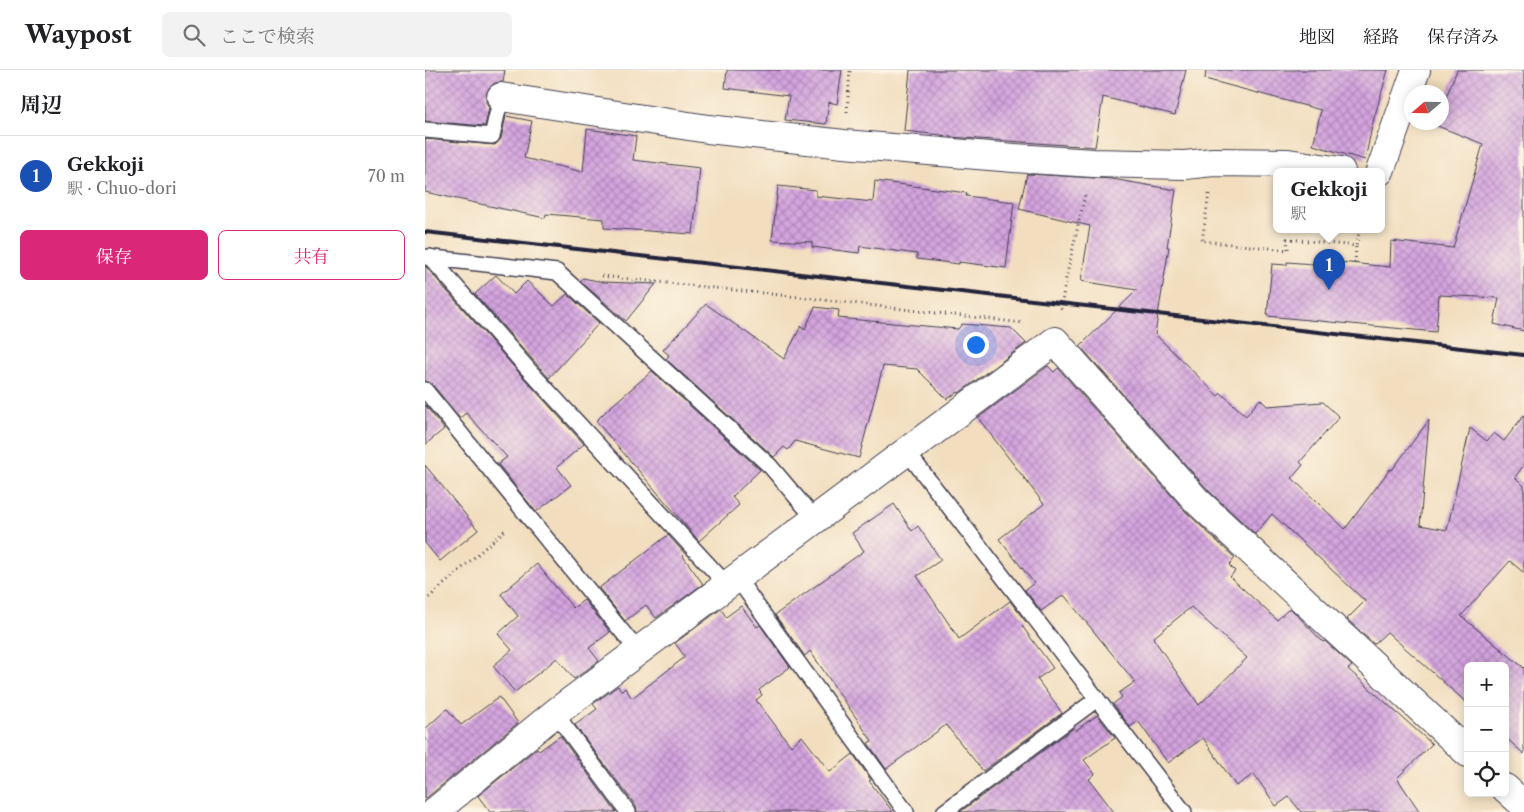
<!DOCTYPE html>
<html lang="ja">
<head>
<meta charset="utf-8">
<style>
	body { margin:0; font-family:"Libre Caslon Text","Noto Serif JP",serif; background:#f2f2f2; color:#202124 }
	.controls { position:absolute; right:15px; bottom:15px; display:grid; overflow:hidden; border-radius:8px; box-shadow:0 2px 12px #0003 }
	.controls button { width:45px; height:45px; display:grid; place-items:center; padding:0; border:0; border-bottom:1px solid #e0e0e0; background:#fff; color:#202124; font:25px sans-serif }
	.compass { position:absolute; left:979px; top:15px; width:45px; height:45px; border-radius:50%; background:#fff; box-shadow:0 2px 12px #0003; rotate:250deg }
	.you { position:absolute; left:550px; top:274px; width:18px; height:18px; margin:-12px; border:4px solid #fff; border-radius:50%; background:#1a73e8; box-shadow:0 0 0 8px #1a73e833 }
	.badge { display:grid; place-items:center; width:32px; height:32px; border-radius:50%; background:#db2777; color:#fff; font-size:16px; font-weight:700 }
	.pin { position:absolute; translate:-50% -41px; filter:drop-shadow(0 1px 2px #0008) }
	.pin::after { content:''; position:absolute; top:26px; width:18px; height:15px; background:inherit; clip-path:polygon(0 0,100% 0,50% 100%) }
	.popup { position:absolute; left:848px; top:98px; width:112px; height:65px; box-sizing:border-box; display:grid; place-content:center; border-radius:8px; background:#fff; filter:drop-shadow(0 1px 4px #0005); font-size:16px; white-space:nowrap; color:#757577 }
	.popup b { font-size:19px; color:#202124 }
	.popup::after { content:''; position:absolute; left:50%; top:100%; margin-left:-10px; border:10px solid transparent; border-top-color:#fff }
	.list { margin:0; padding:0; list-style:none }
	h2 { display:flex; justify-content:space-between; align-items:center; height:65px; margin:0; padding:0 20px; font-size:21px }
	h2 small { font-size:16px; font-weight:400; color:#757577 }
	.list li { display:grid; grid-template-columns:32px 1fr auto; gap:15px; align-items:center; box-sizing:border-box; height:80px; padding:0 20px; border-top:1px solid #e0e0e0 }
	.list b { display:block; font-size:19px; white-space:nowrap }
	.list p { margin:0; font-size:16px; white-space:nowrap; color:#757577 }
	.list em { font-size:16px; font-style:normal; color:#757577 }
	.actions { display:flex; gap:10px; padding:15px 20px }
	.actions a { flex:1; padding:11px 0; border:1px solid #db2777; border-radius:8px; text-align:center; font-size:18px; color:#db2777 }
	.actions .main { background:#db2777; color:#fff }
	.icon { flex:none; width:28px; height:28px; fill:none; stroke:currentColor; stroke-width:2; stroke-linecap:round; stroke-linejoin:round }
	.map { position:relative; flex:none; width:1099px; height:742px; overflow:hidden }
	header { display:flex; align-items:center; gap:30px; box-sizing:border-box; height:70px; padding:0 25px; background:#fff; border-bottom:1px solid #e0e0e0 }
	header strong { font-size:24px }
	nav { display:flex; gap:28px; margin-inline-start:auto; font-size:18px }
	.search { width:350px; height:45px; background:#f2f2f2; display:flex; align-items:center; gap:12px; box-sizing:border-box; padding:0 18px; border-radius:8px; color:#757577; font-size:19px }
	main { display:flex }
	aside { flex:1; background:#fff }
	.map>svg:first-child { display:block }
	.building { fill:url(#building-cross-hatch); fill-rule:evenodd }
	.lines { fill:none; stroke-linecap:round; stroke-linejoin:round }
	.lane-casing { stroke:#413e4f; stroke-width:18 }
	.street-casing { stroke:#413e4f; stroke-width:30 }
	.path { stroke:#413e4f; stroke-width:3; stroke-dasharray:1 4; stroke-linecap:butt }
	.lane { stroke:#fff; stroke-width:15 }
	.street { stroke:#fff; stroke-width:28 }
	.rail { stroke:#22223b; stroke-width:4 }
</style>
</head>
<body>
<header>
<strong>Waypost</strong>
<div class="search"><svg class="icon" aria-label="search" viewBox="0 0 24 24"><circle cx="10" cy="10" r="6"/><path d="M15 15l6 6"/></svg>ここで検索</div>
<nav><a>地図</a><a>経路</a><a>保存済み</a></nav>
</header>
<main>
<aside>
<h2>周辺<small></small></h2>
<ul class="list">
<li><span class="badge" style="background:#1a4fb4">1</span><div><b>Gekkoji</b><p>駅 · Chuo-dori</p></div><em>70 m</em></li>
</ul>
<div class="actions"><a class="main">保存</a><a>共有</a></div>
</aside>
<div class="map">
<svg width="1099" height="742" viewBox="0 0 1099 742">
	<defs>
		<pattern id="building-cross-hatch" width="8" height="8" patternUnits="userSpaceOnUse" patternTransform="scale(1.25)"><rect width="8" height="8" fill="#d4a4df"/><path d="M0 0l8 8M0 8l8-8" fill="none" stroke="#ac85b6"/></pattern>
	</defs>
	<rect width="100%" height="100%" fill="#fcf5e5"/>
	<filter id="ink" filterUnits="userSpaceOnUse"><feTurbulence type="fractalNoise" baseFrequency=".02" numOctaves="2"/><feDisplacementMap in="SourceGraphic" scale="10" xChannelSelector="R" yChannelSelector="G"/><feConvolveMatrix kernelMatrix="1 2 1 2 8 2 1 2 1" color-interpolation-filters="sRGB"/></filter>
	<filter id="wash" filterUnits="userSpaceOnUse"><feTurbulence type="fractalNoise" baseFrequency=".0096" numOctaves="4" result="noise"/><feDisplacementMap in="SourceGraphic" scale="20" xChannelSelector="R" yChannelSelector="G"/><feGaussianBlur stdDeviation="1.12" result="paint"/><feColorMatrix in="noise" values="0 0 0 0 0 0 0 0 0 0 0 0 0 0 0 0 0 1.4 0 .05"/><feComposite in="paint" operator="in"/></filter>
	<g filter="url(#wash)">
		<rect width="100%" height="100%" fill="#f2debf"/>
		<g id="blocks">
			<g class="building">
				<path d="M0 0H80L78 12 70 13 64 18 61 24V32L64 37 60 56 0 51Z"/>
				<path d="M302 0H417L412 34 404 32 401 54 360 50 364 26 300 18Z"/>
				<path d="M485 0H761L750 45 678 27 670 77 525 67V66L479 61Z"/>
				<path d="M781 0H963L948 52 940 90 888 75 896 40 780 9Z"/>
				<path d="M1032 0H1099V261L1069 254 1074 228 1014 225 1011 262 842 246 847 194 862 195V192L914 196 915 192 965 197 966 171 1028 178 1058 74 1010 55 1011 52H1016V39Z"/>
				<path d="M81 46 107 51 99 88 158 102 162 59 211 66 208 90 275 98 268 164 179 158V149L121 144 120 148 0 122V69L70 75 76 69Z"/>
				<path d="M602 104 687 109 751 120 742 177H744L730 264 793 326 796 323 821 346 835 329 842 336 898 332 914 347 875 392 878 395 867 408 920 459 965 399 967 400 1004 350 995 455 1022 460 1045 358 1062 371 1069 363 1079 371 1099 345V395L1090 407 1099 416V503L1085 491 1036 546 1099 598V684L1080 667V596H1043V634L962 562 949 574 922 549 940 531 847 444 830 464 783 420 655 276 712 220 656 211 665 156 594 139Z"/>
				<path d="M450 111 542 123 541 126 589 132 581 198 534 192V194L492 189V184L435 176 434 183 387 177V172L347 170 353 116 391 120V126L448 132Z"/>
				<path d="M0 196 96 305 159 374 132 397 146 415 111 442 73 394 82 387 41 343 35 348 7 314 0 311Z"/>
				<path d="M71 205 89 224 102 211 129 236 142 224 174 253 124 308 50 224Z"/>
				<path d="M158 208 178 212 231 214 201 251 155 211Z"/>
				<path d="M281 234 359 289 376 256 380 259 390 237 414 240 413 248 533 259 537 254 586 258 601 273 534 323 533 322 522 329 492 299 458 296 434 388 370 371 363 380 359 377 349 387 241 289 244 285 238 280Z"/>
				<path d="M623 296 629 302 633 298 760 441 810 488 804 495 810 501 805 507 852 550 865 538 898 572 900 571 927 596 923 599 1007 674 972 708 995 742H876L864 727 851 736 829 704 811 716 778 668 743 693 713 651 705 657 688 634 697 627 694 623 710 612 639 525 616 541 600 520 609 513 574 469 619 434 553 348ZM766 537 822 588 774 635 728 568Z"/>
				<path d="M227 301 335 400 307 427 314 435 274 471 171 351 183 339Z"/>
				<path d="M0 335 19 359 0 375Z"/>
				<path d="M0 395 53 460 15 491 0 473Z"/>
				<path d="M469 434 487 461 493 456 516 490 492 506 534 569 585 531 601 552 597 556 628 598 612 609 637 643 558 701 521 655 461 699 443 673 447 671 385 581 380 586 350 545 439 481 427 463Z"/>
				<path d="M243 465 260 484 258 486 278 514 231 548 221 535 200 551 174 518Z"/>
				<path d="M112 494 148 538 159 530 185 562 164 578 174 591 149 609 132 588 90 622 68 596 87 580 73 564 93 546 76 524Z"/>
				<path d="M316 536 332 557 335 555 365 597 334 620 337 625 331 630 366 676 377 666 405 702 428 684 446 710 444 711 468 742H212L211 736 150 655 172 639 168 634 193 616 197 621 200 618 207 628 260 587 250 573 296 539 301 547Z"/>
				<path d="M74 627 93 653 0 729V659L22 639 36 655Z"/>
				<path d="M672 645 690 668 659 690 670 704 664 709 689 742H535L649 658 650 661Z"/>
				<path d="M135 666 191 742H65L53 726 112 678 114 681Z"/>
			</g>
		</g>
	</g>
	<g filter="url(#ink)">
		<use href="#blocks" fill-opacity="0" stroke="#413e4f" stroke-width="1"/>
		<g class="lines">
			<defs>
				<g id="lane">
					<path d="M0 60 67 66 76 27"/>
					<path d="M0 187 132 202 345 396 390 449"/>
					<path d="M5 187 103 299 302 515"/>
					<path d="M0 320 213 581"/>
					<path d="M482 382 759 742"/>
					<path d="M312 508 481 742"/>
					<path d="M130 643 203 742"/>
					<path d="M519 742 672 629"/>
				</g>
				<g id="street">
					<path d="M76 27 283 59 419 74 589 88 668 93 760 95 788 92 863 93 916 101"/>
					<path d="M955 101 991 0"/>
					<path d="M1080 718 1099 735"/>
					<path d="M9 742 130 643 630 271 772 431 1043 683"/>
				</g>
			</defs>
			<use href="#lane" class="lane-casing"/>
			<use href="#street" class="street-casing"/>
			<g class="path">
				<path d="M422 42 425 0"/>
				<path d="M784 124 777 171 863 180 862 169 931 176 935 159"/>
				<path d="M930 193 931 176"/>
				<path d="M177 206 374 227 598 253"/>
				<path d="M636 239 640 213 660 125"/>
				<path d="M0 531 80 460"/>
			</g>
			<use href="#lane" class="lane"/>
			<use href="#street" class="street"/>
			<path class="rail" d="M0 162 1099 285"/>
		</g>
	</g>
</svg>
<div class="controls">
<button>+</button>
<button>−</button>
<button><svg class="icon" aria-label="locate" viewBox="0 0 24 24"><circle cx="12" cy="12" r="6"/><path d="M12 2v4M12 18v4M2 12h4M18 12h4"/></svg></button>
</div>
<svg class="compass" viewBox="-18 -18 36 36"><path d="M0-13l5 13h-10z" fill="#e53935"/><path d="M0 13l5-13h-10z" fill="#757577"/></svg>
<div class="you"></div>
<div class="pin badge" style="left:904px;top:220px;background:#1a4fb4">1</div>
<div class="popup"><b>Gekkoji</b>駅</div>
</div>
</main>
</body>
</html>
